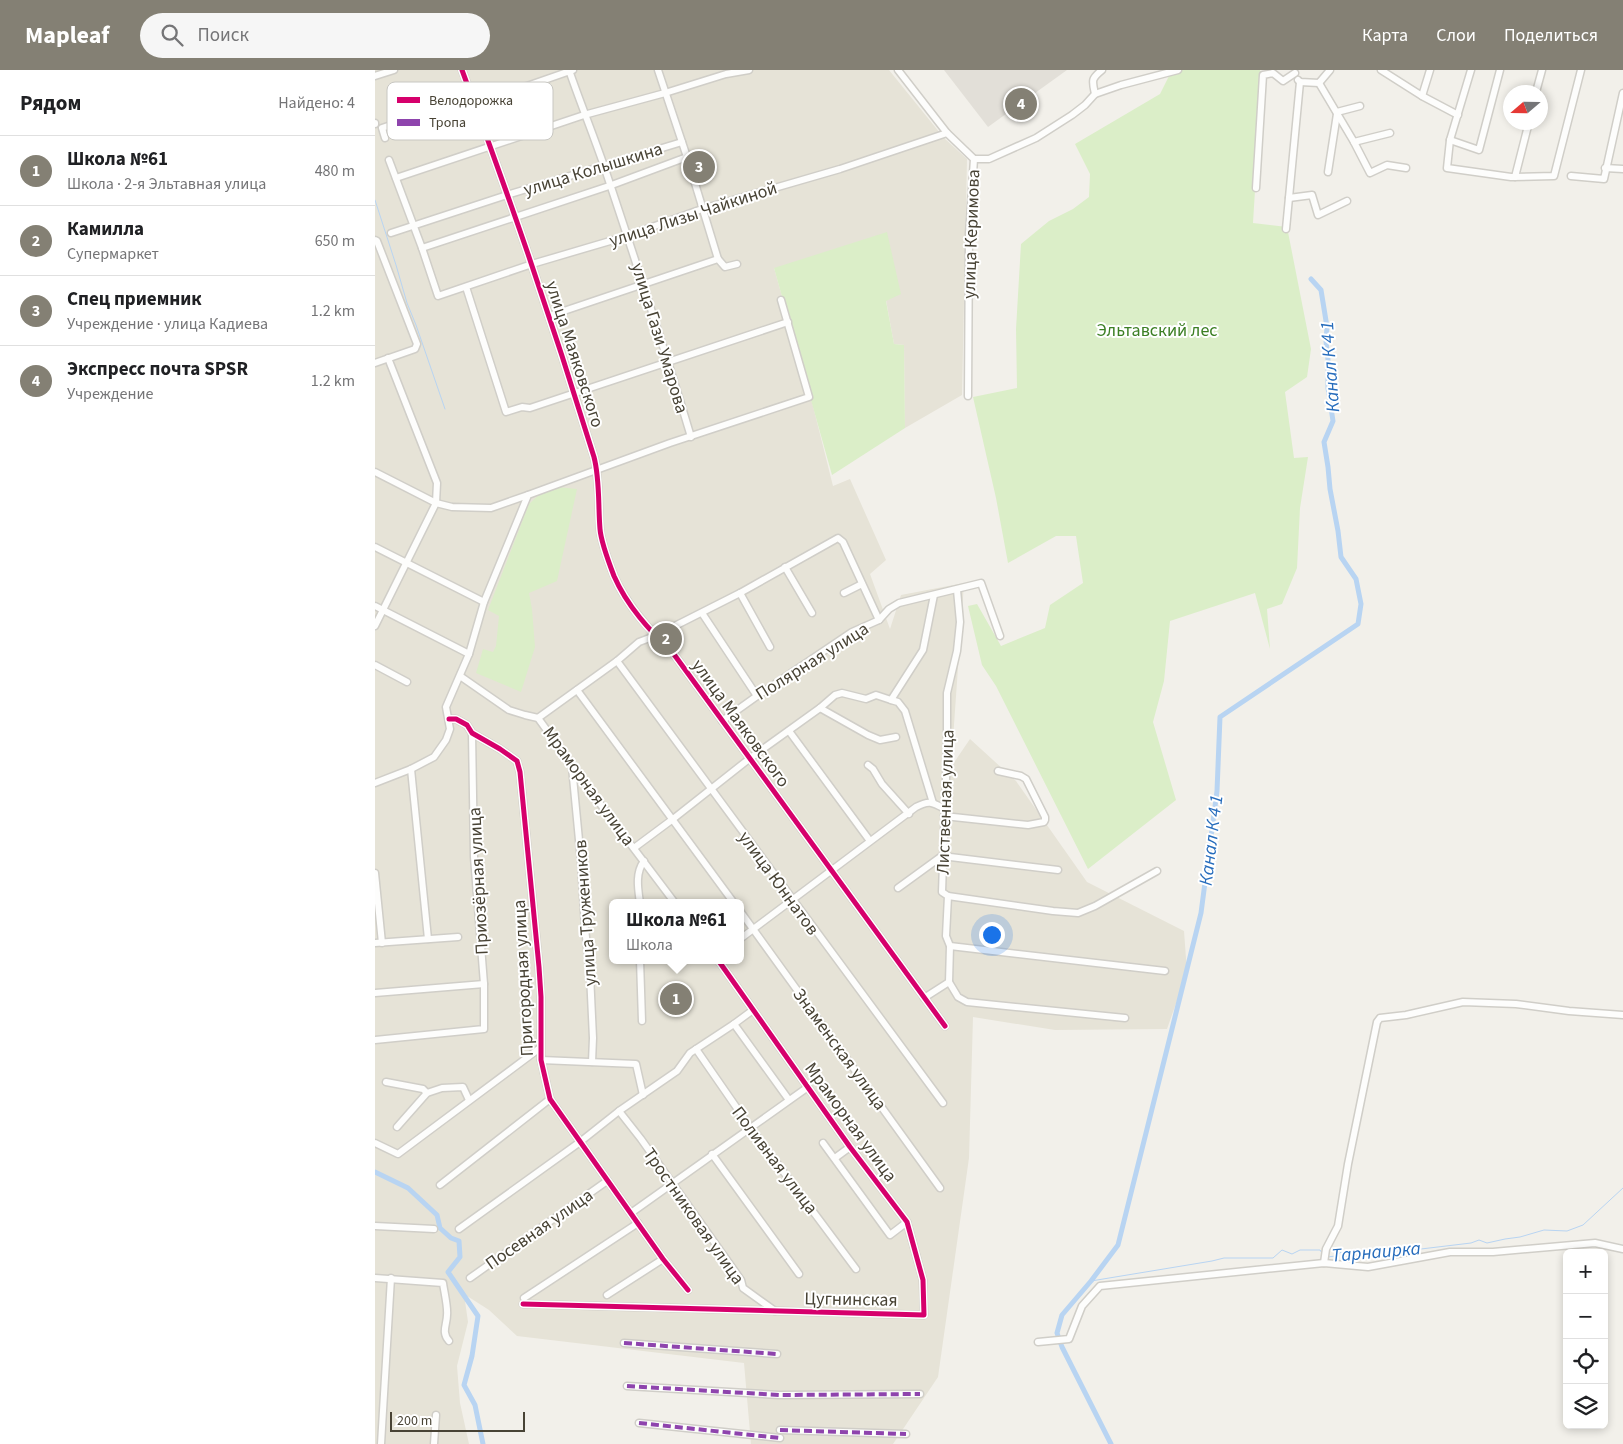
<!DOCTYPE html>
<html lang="ru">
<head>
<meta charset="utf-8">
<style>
	body { margin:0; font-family:"Source Sans 3",sans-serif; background:#f6f6f6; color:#202124 }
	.controls { position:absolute; right:15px; bottom:15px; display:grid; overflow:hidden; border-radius:8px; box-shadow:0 2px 8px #0003 }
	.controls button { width:45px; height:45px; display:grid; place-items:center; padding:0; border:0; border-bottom:1px solid #e0e0e0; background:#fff; color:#202124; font:25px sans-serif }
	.compass { position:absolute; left:1128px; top:15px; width:45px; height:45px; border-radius:50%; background:#fff; box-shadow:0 2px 8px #0003; rotate:250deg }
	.scale { position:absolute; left:15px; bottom:12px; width:135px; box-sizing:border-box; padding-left:5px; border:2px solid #484335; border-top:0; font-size:14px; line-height:18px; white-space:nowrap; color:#484335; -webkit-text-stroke:4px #fff; paint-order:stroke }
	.you { position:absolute; left:616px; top:864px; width:18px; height:18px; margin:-12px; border:4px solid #fff; border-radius:50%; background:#1a73e8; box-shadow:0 0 0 8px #1a73e833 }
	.badge { display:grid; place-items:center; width:32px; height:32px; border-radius:50%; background:#848074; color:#fff; font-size:16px; font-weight:700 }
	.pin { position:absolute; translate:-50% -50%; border:2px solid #fff; box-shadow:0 1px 5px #0006 }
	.popup { position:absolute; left:234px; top:829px; width:135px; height:65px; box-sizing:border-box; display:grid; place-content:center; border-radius:8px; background:#fff; filter:drop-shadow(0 1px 4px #0005); font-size:16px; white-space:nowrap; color:#757577 }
	.popup b { font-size:19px; color:#202124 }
	.popup::after { content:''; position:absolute; left:50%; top:100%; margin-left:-10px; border:10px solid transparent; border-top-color:#fff }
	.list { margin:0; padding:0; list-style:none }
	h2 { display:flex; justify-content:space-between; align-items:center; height:65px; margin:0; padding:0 20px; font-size:21px }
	h2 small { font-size:16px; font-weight:400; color:#757577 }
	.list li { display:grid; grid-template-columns:32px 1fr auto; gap:15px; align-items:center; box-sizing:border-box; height:70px; padding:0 20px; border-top:1px solid #e0e0e0 }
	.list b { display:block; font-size:19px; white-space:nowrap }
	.list p { margin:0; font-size:16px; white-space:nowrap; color:#757577 }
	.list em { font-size:16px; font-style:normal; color:#757577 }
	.icon { flex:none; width:28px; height:28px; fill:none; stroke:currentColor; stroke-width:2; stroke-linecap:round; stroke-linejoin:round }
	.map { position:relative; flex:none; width:1248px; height:1374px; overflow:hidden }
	header { display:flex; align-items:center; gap:30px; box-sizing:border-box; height:70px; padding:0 25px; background:#848074; color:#fff }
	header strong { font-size:24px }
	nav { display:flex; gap:28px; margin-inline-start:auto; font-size:18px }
	.search { width:350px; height:45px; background:#f6f6f6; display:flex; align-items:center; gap:12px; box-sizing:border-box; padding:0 18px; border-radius:28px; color:#757577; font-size:19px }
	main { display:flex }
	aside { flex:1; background:#fff }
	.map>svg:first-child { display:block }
	.residential { fill:#e6e3d7; fill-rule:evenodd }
	.industrial { fill:#e2dfd8 }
	.green { fill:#dbeec8 }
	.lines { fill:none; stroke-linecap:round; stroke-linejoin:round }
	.stream { stroke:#b8d4f2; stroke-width:1 }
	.canal { stroke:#b8d4f2; stroke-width:5 }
	.minor-casing { stroke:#d0cec8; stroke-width:9 }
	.minor { stroke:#fdfdfc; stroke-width:6 }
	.quiet { stroke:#8e44ad; stroke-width:4; stroke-dasharray:8 4; stroke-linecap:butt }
	.cycleway-casing { stroke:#fff; stroke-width:8 }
	.cycleway { stroke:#d6006c; stroke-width:5 }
	.labels { text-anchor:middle; stroke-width:4; stroke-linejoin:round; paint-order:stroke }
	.street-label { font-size:18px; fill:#484335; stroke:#fff }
	.park-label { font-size:18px; fill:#3c7f24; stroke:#fff }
	.water-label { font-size:19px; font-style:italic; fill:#266cbc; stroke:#fff }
	.key { fill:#fff; stroke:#c8c7c2; stroke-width:1 }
	.key-label { font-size:14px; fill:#484335 }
</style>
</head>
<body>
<header>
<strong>Mapleaf</strong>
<div class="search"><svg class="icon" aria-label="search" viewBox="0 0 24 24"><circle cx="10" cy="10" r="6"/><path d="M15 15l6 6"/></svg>Поиск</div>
<nav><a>Карта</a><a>Слои</a><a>Поделиться</a></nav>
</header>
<main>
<aside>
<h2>Рядом<small>Найдено: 4</small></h2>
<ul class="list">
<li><span class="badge">1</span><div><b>Школа №61</b><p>Школа · 2-я Эльтавная улица</p></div><em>480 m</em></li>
<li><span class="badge">2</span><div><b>Камилла</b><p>Супермаркет</p></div><em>650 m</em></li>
<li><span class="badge">3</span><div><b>Спец приемник</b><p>Учреждение · улица Кадиева</p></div><em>1.2 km</em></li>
<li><span class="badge">4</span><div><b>Экспресс почта SPSR</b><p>Учреждение</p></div><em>1.2 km</em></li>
</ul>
</aside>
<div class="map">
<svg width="1248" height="1374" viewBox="0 0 1248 1374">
	<rect width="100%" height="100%" fill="#f2f0ea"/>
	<path class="residential" d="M0 0H514L569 68 592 89 587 325 530 358 529 275 519 274 511 230 525 223 399 198 437 332 458 416 475 409 511 490 495 504 515 559 526 525 589 513 576 697 595 669 641 711 712 812 809 861 812 902 792 959 680 960 598 947 594 1088 563 1307 518 1374H376L369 1293 142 1266 114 1240 89 1224 93 1252 82 1296 85 1333 94 1374H0ZM237 833H365V890H237Z"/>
	<path class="industrial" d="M569 0H692L613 57Z"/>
	<g class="green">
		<path d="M797 0H885L887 5 878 153 912 157 936 279 932 307 910 322 919 388 933 387 925 438 922 498 907 534 892 539 895 579 880 523 795 551 789 611 778 652 801 730 713 799 621 616 607 595 593 536 602 534 626 576 670 558 675 535 708 513 701 466H681L633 493 621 428 598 327 642 318 641 259 646 174 674 151 698 139 714 127 715 104 700 74 785 24Z"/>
		<path d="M512 162 526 224 511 231 519 274 529 275 530 358 457 405 399 198Z"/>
		<path d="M182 417 202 419 182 511 154 523 157 539 160 577 146 622 101 603 108 579 118 582 121 576 124 546 113 540 154 434 167 422Z"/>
	</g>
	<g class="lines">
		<g class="stream">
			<path d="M0 130 21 195 32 233 41 255 70 339"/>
			<path d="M952 1187 961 1186 966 1182 972 1187 1005 1181 1013 1182 1046 1179 1096 1173 1104 1170 1112 1173 1130 1169 1145 1167 1169 1160 1192 1161 1208 1155 1248 1118"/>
			<path d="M716 1211 837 1191 849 1188H898L907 1180 917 1184 925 1180H945L947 1183"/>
		</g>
		<g class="canal">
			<path d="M0 1102 33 1118 62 1145 65 1158 76 1168 84 1171 85 1187 73 1202 103 1246 97 1286 89 1315 100 1335 108 1374"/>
			<path d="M736 1374 687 1277 682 1263 687 1245 716 1211 743 1175 826 843 842 721 845 647 983 554 986 534 981 509 966 487 963 461 955 419 953 397 949 372 958 351 953 318V290L951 271 952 257 946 220 936 209"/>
		</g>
		<defs>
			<g id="minor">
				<path d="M87 0C135 128 179 257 219 387 225 410 223 435 225 459 226 472 234 493 239 506 252 536 275 561 298 583L570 956"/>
				<path d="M194 0C205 32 218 64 229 96 259 186 289 276 316 367"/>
				<path d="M283 0 312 87 343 189"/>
				<path d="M523 0 572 63 599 89 594 164 593 326"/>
				<path d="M1006 0 1047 26 1083 45"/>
				<path d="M1096 0 1075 70 1072 98 1136 107 1179 106 1206 0"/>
				<path d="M0 6 19 0"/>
				<path d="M923 10 925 12 944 13 955 0"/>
				<path d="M944 13 979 72 995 103 1012 95 1031 98"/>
				<path d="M1161 22 1167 0"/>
				<path d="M720 24 746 15 803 0"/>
				<path d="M1047 26 1055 0"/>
				<path d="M100 34 198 0"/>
				<path d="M962 42 985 36"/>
				<path d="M0 53V54"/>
				<path d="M10 68 7 58 97 28"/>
				<path d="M1075 70 1104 80 1125 0"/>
				<path d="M979 72 1015 63"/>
				<path d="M599 89H614L661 68 697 45 710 35 720 24C717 10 716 9 727 0"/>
				<path d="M14 90 47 178 63 226 157 194 252 166 327 139 465 99 572 63"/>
				<path d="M1230 98 1248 99"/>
				<path d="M953 102 962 44"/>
				<path d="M1196 106 1229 109 1248 23"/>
				<path d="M1140 107 1154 52"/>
				<path d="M21 108 209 45 290 23 351 4 374 0"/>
				<path d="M881 118 888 5 898 3 908 11 920 3"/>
				<path d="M914 128 937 125 943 145 972 131"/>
				<path d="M911 159 925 12"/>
				<path d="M16 163 132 125 307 72"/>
				<path d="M0 170 2 171 42 274 40 279 0 293"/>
				<path d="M47 178 234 116 312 87"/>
				<path d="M91 217 131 342 147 337 155 338 413 252"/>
				<path d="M174 246 343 189 350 197 362 194"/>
				<path d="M0 402 61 433 77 437 116 438 153 425"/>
				<path d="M0 477 109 532"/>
				<path d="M410 497 437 543"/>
				<path d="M365 523 395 577"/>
				<path d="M469 523 487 514"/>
				<path d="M0 536 94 584"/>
				<path d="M327 543 382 626"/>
				<path d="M0 556 61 433 62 413 13 288"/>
				<path d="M242 591 568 1033"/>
				<path d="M0 595 32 612"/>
				<path d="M85 606 134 640 150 645 163 648 229 739 300 833"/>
				<path d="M202 620 359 833"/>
				<path d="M516 630 523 632 530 641 558 733"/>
				<path d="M445 638 493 665 505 670 521 667"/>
				<path d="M163 648 242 591 264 572 280 566 365 523 463 468 468 472 504 550"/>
				<path d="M74 649H81L92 655 97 663 125 679 142 691 145 702 164 897 166 927V990L175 1029 288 1189 313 1220"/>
				<path d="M347 651 382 626 477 562 504 550 514 539 524 533 606 513 625 566"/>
				<path d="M414 661 495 771"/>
				<path d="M493 695 498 699 507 714 534 744"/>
				<path d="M197 697 206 791 210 858 215 904 218 968 217 992"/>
				<path d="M36 699 53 869"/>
				<path d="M0 713 36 699 59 687 71 670 75 659 71 637 94 584 109 532 153 425 295 373 434 327 406 230"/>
				<path d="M569 746 653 755 669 752 670 750V747L651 709 646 706 623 701"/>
				<path d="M259 778 298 749 374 689 445 638 460 625 467 623 491 629 501 625 516 630 548 580 559 525"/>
				<path d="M0 803 7 873"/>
				<path d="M523 818 567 786 683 800"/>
				<path d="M573 826 678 841 703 843 720 836 782 801"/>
				<path d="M265 833C263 819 260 803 269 791"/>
				<path d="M365 841 565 1118"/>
				<path d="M365 869 541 737C554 730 557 732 570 739"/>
				<path d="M0 873 83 867"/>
				<path d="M575 876 790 901"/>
				<path d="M265 890 267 951"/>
				<path d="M574 912 583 927 592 932 750 948"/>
				<path d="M0 923 109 914"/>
				<path d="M549 928 574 912 575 876 571 866 573 826 567 822 572 680V623L582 581 585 552 582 520"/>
				<path d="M378 940 359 954 414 1030"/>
				<path d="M0 970 109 959V914L99 787 97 663"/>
				<path d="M321 979 375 1057 481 1199"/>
				<path d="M166 990 261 994 268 1025"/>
				<path d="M11 1012 48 1019 52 1023"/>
				<path d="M244 1041 266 1069 366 1210 368 1218 400 1241"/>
				<path d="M22 1057 52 1023 67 1018 88 1017 94 1030"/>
				<path d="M0 1073 23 1084 165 978"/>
				<path d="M448 1073 515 1165 532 1152"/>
				<path d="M337 1084 424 1204"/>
				<path d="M460 1088 475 1077"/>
				<path d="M65 1115 175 1029"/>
				<path d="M256 1143 433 1017"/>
				<path d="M0 1156 59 1159"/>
				<path d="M84 1159 205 1072 244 1041 302 1001 315 983 359 954"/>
				<path d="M949 1193 951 1179 963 1156 973 1094 1002 952 1005 948 1031 945 1088 932 1141 934 1194 941 1248 945"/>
				<path d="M0 1208 68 1213C69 1221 73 1237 72 1245 72 1255 66 1262 74 1271"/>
				<path d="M95 1208 232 1111"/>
				<path d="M232 1225 288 1189"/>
				<path d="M149 1228 263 1153"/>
				<path d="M148 1234 549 1245 548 1210 532 1152 475 1077 343 890"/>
				<path d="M663 1272 694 1269 707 1236 725 1216 949 1193 993 1197 1075 1182H1118L1220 1173 1248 1179"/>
				<path d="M249 1273 402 1284"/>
				<path d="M252 1316 404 1325 545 1324"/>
				<path d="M264 1353 405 1368"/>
				<path d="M405 1360 531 1364"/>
				<path d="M6 1374 16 1208"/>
				<path d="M59 1374 61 1345"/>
			</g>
		</defs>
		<use href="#minor" class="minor-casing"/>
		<use href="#minor" class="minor"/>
		<g class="quiet">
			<path d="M249 1273 402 1284"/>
			<path d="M252 1316 404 1325 545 1324"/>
			<path d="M264 1353 405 1368"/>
			<path d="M405 1360 531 1364"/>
		</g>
		<defs>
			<g id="cycleway">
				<path d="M87 0C135 128 179 257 219 387 225 410 223 435 225 459 226 472 234 493 239 506 252 536 275 561 298 583L570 956"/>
				<path d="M74 649H81L92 655 97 663 125 679 142 691 145 702 164 897 166 927V990L175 1029 288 1189 313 1220"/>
				<path d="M148 1234 549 1245 548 1210 532 1152 475 1077 343 890"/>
			</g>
		</defs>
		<use href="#cycleway" class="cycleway-casing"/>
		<use href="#cycleway" class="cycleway"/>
	</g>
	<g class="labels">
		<g class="street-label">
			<text transform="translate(218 99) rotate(-17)" y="6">улица Колышкина</text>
			<text transform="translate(318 144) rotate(-18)" y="6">улица Лизы Чайкиной</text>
			<text transform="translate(596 164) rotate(-88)" y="6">улица Керимова</text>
			<text transform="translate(285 268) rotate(73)" y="6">улица Гази Умарова</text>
			<text transform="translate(200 284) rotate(72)" y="6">улица Маяковского</text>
			<text transform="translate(437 591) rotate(-32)" y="6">Полярная улица</text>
			<text transform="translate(366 653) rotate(54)" y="6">улица Маяковского</text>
			<text transform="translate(214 716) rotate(54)" y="6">Мраморная улица</text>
			<text transform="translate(570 732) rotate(-88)" y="6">Лиственная улица</text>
			<text transform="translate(103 811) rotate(-93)" y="6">Приозёрная улица</text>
			<text transform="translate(404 813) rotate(54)" y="6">улица Юннатов</text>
			<text transform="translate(210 843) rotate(-94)" y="6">улица Тружеников</text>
			<text transform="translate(148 908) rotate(-93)" y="6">Пригородная улица</text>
			<text transform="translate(465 979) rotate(54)" y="6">Знаменская улица</text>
			<text transform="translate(476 1052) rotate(54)" y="6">Мраморная улица</text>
			<text transform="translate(400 1090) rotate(53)" y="6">Поливная улица</text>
			<text transform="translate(319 1146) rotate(55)" y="6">Тростниковая улица</text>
			<text transform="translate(164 1159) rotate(-35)" y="6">Посевная улица</text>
			<text transform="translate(476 1229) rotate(1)" y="6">Цугнинская</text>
		</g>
		<g class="park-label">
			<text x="782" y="266">Эльтавский лес</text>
		</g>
		<g class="water-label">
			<text transform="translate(954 297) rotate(-94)" y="7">Канал К 4 1</text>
			<text transform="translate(835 770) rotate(-83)" y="7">Канал К 4 1</text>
			<text transform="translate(1001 1181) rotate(-5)" y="7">Тарнаирка</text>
		</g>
	</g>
	<rect x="12" y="12" width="166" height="58" rx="8" class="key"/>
	<rect x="22" y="27" width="23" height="6" fill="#d6006c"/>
	<rect x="22" y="49" width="23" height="7" fill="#8e44ad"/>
	<g class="key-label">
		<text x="54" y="35">Велодорожка</text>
		<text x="54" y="57">Тропа</text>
	</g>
</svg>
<div class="controls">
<button>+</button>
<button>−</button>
<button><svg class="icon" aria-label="locate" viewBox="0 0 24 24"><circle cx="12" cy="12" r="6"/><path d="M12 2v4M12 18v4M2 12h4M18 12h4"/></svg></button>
<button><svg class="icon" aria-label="layers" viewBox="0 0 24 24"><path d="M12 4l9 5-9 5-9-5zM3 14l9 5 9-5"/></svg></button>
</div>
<svg class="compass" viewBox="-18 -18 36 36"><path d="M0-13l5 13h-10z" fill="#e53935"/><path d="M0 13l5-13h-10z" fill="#757577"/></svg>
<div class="scale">200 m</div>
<div class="you"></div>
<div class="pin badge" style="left:301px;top:929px">1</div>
<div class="popup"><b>Школа №61</b>Школа</div>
<div class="pin badge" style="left:291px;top:569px">2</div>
<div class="pin badge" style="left:324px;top:97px">3</div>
<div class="pin badge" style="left:646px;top:34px">4</div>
</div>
</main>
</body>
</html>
